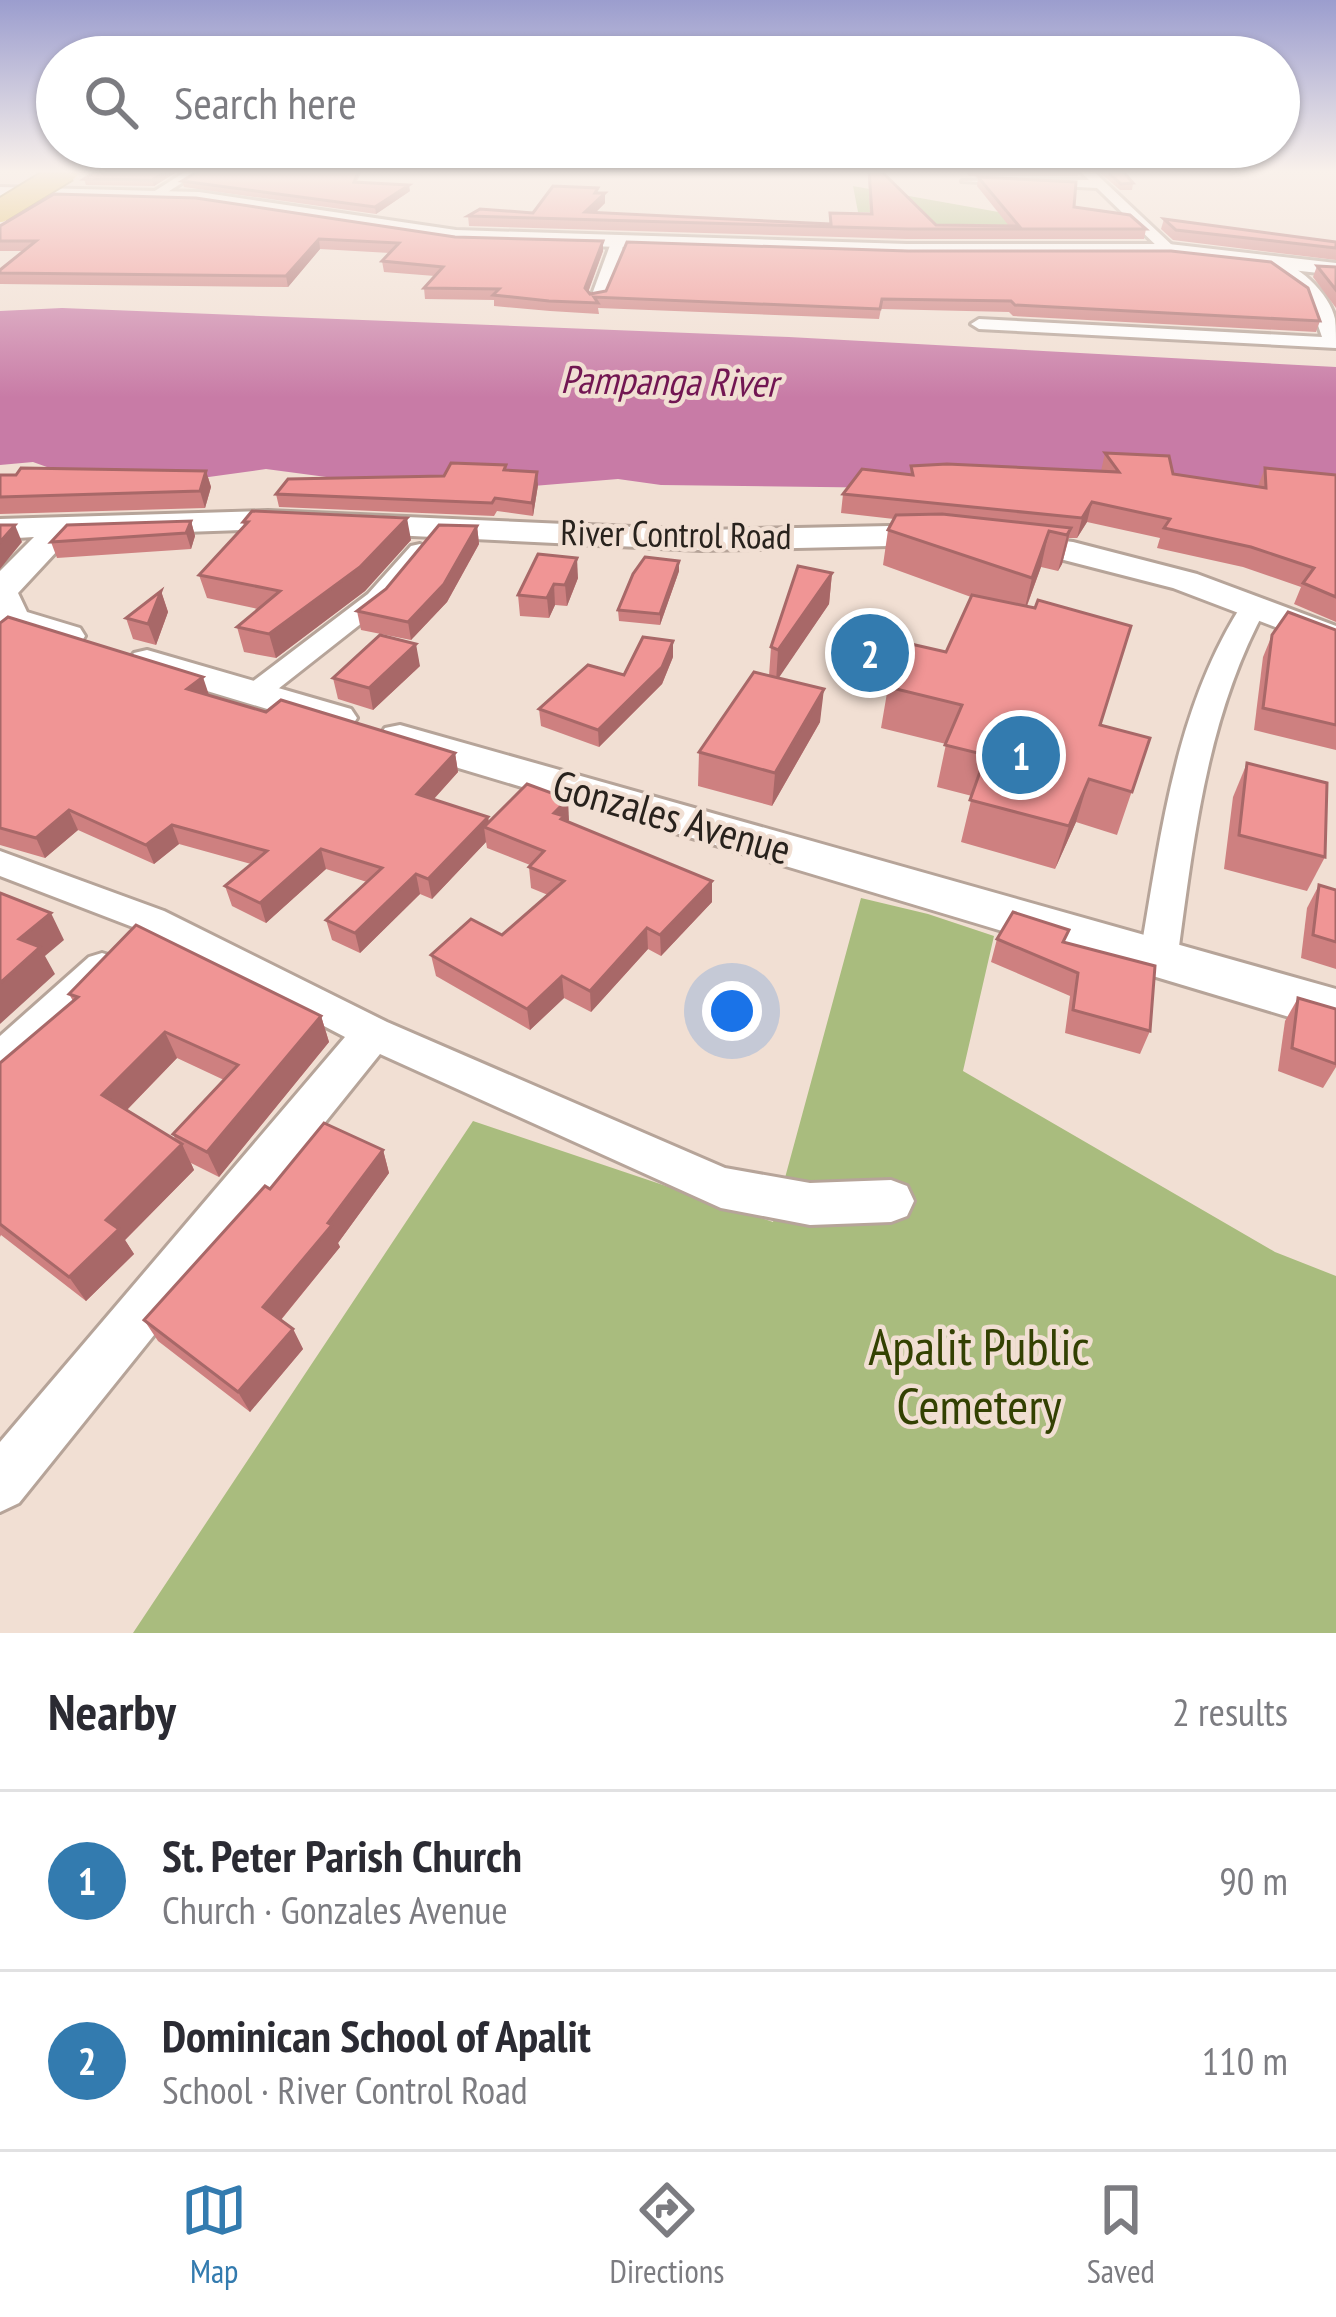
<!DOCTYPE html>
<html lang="en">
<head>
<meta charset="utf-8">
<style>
	body { margin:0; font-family:"PT Sans Narrow",sans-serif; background:#f2f2f3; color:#2b2b33 }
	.you { position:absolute; left:732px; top:1011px; width:42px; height:42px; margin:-30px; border:9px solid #fff; border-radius:50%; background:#1a73e8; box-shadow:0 0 0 18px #1a73e833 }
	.badge { display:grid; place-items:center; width:78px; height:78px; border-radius:50%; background:#337baf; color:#fff; font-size:39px; font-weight:700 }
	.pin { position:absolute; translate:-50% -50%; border:6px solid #fff; box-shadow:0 3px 12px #0006 }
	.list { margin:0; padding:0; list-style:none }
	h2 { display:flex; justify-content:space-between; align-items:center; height:156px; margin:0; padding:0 48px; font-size:51px }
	h2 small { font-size:39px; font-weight:400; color:#7c7c81 }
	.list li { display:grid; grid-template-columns:78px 1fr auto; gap:36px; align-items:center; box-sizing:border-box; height:180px; padding:0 48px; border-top:3px solid #e1e1e2 }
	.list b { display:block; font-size:45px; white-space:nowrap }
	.list p { margin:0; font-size:39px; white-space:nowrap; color:#7c7c81 }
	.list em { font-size:39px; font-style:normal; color:#7c7c81 }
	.icon { flex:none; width:66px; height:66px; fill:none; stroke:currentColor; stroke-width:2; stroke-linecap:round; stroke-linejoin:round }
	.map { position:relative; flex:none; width:1336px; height:1633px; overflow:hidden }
	.search { position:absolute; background:#fff; box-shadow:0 3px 9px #0004; left:36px; right:36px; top:36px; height:132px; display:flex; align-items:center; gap:30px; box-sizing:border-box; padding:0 42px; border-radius:66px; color:#7c7c81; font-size:45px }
	.sheet { height:516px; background:#fff }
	nav { display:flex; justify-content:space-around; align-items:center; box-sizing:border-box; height:168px; border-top:3px solid #e1e1e2; background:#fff; font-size:33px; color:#7c7c81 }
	nav a { display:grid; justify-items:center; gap:6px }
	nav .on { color:#337baf }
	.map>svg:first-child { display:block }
	.green { fill:#a9bc7e }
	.water { fill:#c87ba6 }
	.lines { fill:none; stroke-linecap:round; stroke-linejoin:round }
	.street-casing { stroke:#b6a499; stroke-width:6 }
	.secondary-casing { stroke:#b6a499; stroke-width:6 }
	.street { fill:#fff; fill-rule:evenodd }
	.secondary { fill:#fff; fill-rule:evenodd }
	.highway-bridge-casing { stroke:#9e823e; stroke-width:26; stroke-linecap:butt }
	.highway-bridge { stroke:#ddb64f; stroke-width:22 }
	.wall { fill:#ce8080; fill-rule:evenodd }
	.shaded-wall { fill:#a86868 }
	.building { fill:#f09595; stroke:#a86868; stroke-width:3 }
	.labels { text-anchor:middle; stroke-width:9; stroke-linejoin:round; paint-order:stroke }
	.far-street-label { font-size:36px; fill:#28221d; stroke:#f1dfd3 }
	.far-water-label { font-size:39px; font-style:italic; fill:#721652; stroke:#f1dfd3 }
	.street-label { font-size:42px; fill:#28221d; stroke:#f1dfd3 }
	.near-park-label { font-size:51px; fill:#334102; stroke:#f1dfd3 }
</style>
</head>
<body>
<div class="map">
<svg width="1336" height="1633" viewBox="0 0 1336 1633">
	<rect width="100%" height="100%" fill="#f1dfd3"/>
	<g class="green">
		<path d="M853 186 1049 221 935 235 914 213 858 212Z"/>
		<path d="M861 898 928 914 994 936 963 1071 1275 1252 1336 1276V1633H133L473 1121 773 1222Z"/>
	</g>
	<path class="water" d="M62 308 789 337 1336 367V502L1142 491 661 485 618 479 533 486 364 482 266 469 165 483 72 476 33 462 0 465V311Z"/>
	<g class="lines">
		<defs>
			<g id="street">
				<path d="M188 170H202L160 197 150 194Z"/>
				<path d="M1079 170H1092L1174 247V253H1164L1097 188 962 181 1089 180Z"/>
				<path d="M612 240H622L623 255 602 300H590Z"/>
				<path d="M1265 258C1291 257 1330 292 1335 319 1336 328 1336 339 1336 348L979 329 971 324 979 319 1322 337 1308 296 1265 264Z"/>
				<path d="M420 544 432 551 386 604 264 700H244L240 694 244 688 368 594 411 546Z"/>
				<path d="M1254 598 1267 606C1206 717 1194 838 1177 961L1171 971 1158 975 1145 971 1139 961C1161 837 1174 708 1245 600Z"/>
				<path d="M0 851 164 911 387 1022 725 1168 810 1183 891 1180 907 1186 914 1201 907 1216 891 1222 810 1225 721 1208 380 1054 19 1503 0 1512V1442L345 1037 138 929 0 876Z"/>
				<path d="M102 953 115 957 121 967 115 977 15 1073 0 1078V1036L89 957Z"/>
			</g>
			<g id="secondary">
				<path d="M0 187 199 192 456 230 907 244H1169L1336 263V275L1169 256H907L456 242 199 202 0 197Z"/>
				<path d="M268 511 701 530 936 525 1073 542 1197 574 1336 626V650L1173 588 1060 559 936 545 701 550 268 529 71 536 18 593 27 612 80 628 85 636 80 644 67 647 0 627V571L34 537 0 539V519Z"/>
				<path d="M147 650 351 709 357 718 351 727 337 730 134 669 128 661 134 653Z"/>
				<path d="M400 725 1336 989V1031L385 746 379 737 385 728Z"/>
			</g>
		</defs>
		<use href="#street" class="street-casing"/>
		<use href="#secondary" class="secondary-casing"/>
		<use href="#street" class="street"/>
		<use href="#secondary" class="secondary"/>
		<defs>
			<path id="highway-bridge" d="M0 211 67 170"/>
		</defs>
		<use href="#highway-bridge" class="highway-bridge-casing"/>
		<use href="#highway-bridge" class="highway-bridge"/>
	</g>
	<g class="wall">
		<path d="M180 170 154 186 86 185 84 179Z"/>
		<path d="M200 170H362L357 182 410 191 376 214 184 187 182 181Z"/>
		<path d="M868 170H880L936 225 1009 226 977 186 978 177 1146 229 1144 239H907L469 226 468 216 533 213 598 193 605 203 595 213 830 224V213L870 214Z"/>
		<path d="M964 170H1079L1078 176H969Z"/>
		<path d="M1097 170H1122L1133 183 1132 190H1120Z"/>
		<path d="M1164 219 1336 242V260L1173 240 1161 229Z"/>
		<path d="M0 226 455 237 603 251 588 292 590 294 606 291 627 242 1320 321 1316 332 1013 316 1009 312 881 309 879 319 598 308 599 314 550 311 494 306V300L425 299 424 288 435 276 384 272 382 261 390 253 320 249 288 287 0 284V270L24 251H0Z"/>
		<path d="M1317 266 1336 267V308L1313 277Z"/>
		<path d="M1105 453 1173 474 1258 486 1265 468 1336 475V622L1294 604 1301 587 1243 567 1157 548 1160 538 1087 522 1077 538H1069L1062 564 1058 571 1041 567 1027 606 1100 725 1150 738 1117 835 1076 822 1055 869 961 842 972 796 937 787 946 744 881 728 888 687 946 652 971 597 883 565 888 530 894 519 841 513 843 494 910 474 911 466 1101 471Z"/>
		<path d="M506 465 507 470 538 485 533 516 497 511 494 516 279 507 276 494 444 476Z"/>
		<path d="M206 471 211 487 205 508 0 514V475Z"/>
		<path d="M191 521 195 536 191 549 57 558 51 542Z"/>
		<path d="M243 522 411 540 365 591 276 658 244 652 237 627 258 609 207 598 199 575 244 526Z"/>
		<path d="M477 526 479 544 447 602 411 640 361 630 357 611Z"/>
		<path d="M679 561V571L660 625 619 621 618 610Z"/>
		<path d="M832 573 829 604 778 678 820 722 772 806 698 786 699 752 769 676 771 647Z"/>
		<path d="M578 578 567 606 555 605 549 618 520 616 518 595Z"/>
		<path d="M161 591 168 612 156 645 133 639 126 618Z"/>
		<path d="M0 623 209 696 266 712 455 753 458 772 434 799 488 817 489 823 569 820 567 822 712 881V902L661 956 648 949 591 1012 564 998 530 1030 436 976 431 955 502 935 548 895 531 888 529 867 530 865 487 848 486 842 432 899 420 894 360 953 332 940 326 920 367 882 326 869 266 923 232 906 225 886 251 864 179 844 154 864 78 830 45 858 0 845Z"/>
		<path d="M1336 630V750L1254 730 1263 657 1272 635Z"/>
		<path d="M673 657 662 684 599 747 541 726 539 709Z"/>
		<path d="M420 666 373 710 338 699 333 678Z"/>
		<path d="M1247 763 1325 857 1307 891 1224 869 1233 797Z"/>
		<path d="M1319 885 1336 890V969L1301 958 1307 908Z"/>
		<path d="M997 939 1065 943 1150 1031 1140 1054 1065 1033 1070 996 991 962Z"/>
		<path d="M69 994 321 1016 329 1042 219 1177 191 1163 194 1170 125 1240 134 1254 86 1301 1 1235 0 1237V1063L73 1001ZM177 1058 224 1080 173 1134 176 1141 127 1110Z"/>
		<path d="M1298 998 1336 1009V1067L1323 1088 1278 1071 1285 1021Z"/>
		<path d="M383 1150 389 1173 338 1243 340 1247 281 1320 293 1329 303 1349 250 1412 158 1341 144 1320 270 1189Z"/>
	</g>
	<g class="shaded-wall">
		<path d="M169 170H180L154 186 152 180Z"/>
		<path d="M409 185 410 191 376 214 375 207Z"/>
		<path d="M605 193V203L588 220 585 212Z"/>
		<path d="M319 239 320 249 288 287 286 276Z"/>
		<path d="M603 241V251L586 298 585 288Z"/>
		<path d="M206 471 211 487 205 508 200 491Z"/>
		<path d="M537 472 538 485 533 516 532 503Z"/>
		<path d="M1092 502 1087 522 1077 538 1082 518Z"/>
		<path d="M407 518 411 540 365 591 276 658 269 634Z"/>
		<path d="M191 521 195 536 191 549 186 533Z"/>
		<path d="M15 525 22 542 0 569V542Z"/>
		<path d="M477 526 479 544 447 602 411 640 408 622Z"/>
		<path d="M1071 528 1062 564 1058 571 1067 535Z"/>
		<path d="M1049 531 1041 567 1023 616 1032 578Z"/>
		<path d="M577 558 578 578 567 606 565 585Z"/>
		<path d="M679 561V571L660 625V614Z"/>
		<path d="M832 573 829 604 776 682 778 650Z"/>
		<path d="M554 584 555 605 549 618 547 598Z"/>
		<path d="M161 591 168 612 156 645 148 624Z"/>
		<path d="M673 641V657L662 684 599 747 598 730Z"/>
		<path d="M416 644 420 666 373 710 369 688Z"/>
		<path d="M203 677 209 695 187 689Z"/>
		<path d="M824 689 820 722 772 806 775 773Z"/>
		<path d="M455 753 458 772 421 813 417 794Z"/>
		<path d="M1089 779 1076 822 1055 869 1069 826Z"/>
		<path d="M568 799 569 820 564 825 554 813Z"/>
		<path d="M69 810 78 830 45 858 36 838Z"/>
		<path d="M488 817 490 830 484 827 486 842 432 899 428 879Z"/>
		<path d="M172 825 179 844 154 864 146 845Z"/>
		<path d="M321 849 326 869 266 923 260 903Z"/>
		<path d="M416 874 420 894 360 953 355 933Z"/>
		<path d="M712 881V902L661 956 660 935Z"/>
		<path d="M51 913 64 940 45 956 55 974 0 1024V983L19 939Z"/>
		<path d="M647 928 648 949 591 1012 590 991Z"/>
		<path d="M562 976 564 998 530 1030 527 1009Z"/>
		<path d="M321 1016 329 1042 219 1177 207 1152Z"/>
		<path d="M165 1032 177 1058 116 1121 102 1095Z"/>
		<path d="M182 1144 194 1170 125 1240 134 1254 86 1301 69 1277 106 1220Z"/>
		<path d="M383 1150 389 1173 338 1243 340 1247 274 1328 263 1307Z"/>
		<path d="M293 1329 303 1349 250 1412 238 1392Z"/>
	</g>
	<g class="building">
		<path d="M98 170H169L152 180 84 179Z"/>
		<path d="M200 170H359L354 182 409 185 375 207 182 181Z"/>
		<path d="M869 170H880L936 225 1019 226 978 177 1076 182 1074 207 1130 215 1146 229H908L468 216 480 209 533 213 553 186 598 188 595 193H605L585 212 831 224 830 213 872 214Z"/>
		<path d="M1105 170H1122L1133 183 1121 184Z"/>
		<path d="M54 194 196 198 455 237 603 241 585 288 590 294 606 291 627 242 908 251H1171L1271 262 1308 288 1320 321 1015 305 1011 301 882 299 880 309 594 297 598 303 549 301 493 295 499 289 424 288 443 267 382 261 399 243 319 239 286 276 0 273V270L36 241H0V226Z"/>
		<path d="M1164 219 1336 242V248L1176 230Z"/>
		<path d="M1317 266 1336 267V290Z"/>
		<path d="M1105 453 1169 456 1173 474 1266 488 1265 468 1336 475V597L1303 583 1314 568 1251 547 1164 528 1170 519 1092 502 1082 518 843 494 862 469 913 475 911 466 947 464 1119 472Z"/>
		<path d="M451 463 506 465 504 470 537 472 532 503 495 498 492 503 276 494 288 479 444 476Z"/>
		<path d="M21 468 206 471 200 491 0 497V475H16Z"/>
		<path d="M252 511 407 518 360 567 269 634 237 627 280 591 199 575 248 522H243Z"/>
		<path d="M942 514 1071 528 1067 535 1049 531 1032 578 888 530 896 515Z"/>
		<path d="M191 521 186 533 51 542 67 525Z"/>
		<path d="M0 525H15L0 542Z"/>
		<path d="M439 525 477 526 444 584 408 622 357 611 386 589Z"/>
		<path d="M538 554 577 558 565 585 554 584 547 598 518 595Z"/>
		<path d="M645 557 679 561 660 614 618 610 633 574Z"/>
		<path d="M798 566 832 573 778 650 771 647Z"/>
		<path d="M161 591 148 624 126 618Z"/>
		<path d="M972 595 1035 608 1038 600 1131 626 1100 725 1150 738 1132 792 1089 779 1069 826 970 800 986 755 945 745 962 705 888 687 911 644 946 652Z"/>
		<path d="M1288 612 1336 630V725L1263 708 1272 635Z"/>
		<path d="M8 617 203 677 187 689 266 712 281 700 455 753 417 794 488 817 428 879 416 874 355 933 326 920 382 868 321 849 260 903 225 886 267 851 172 825 146 845 69 810 36 838 0 828V623Z"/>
		<path d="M380 635 416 644 369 688 333 678Z"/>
		<path d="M643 637 673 641 662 667 598 730 539 709 588 665 624 675Z"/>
		<path d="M754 672 824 689 775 773 699 752Z"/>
		<path d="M1247 763 1327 783 1325 857 1239 835Z"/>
		<path d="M527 784 568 799 554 813 564 816 561 819 712 881 660 935 647 928 590 991 562 976 527 1009 431 955 471 919 502 935 564 881 529 867 544 851 484 827Z"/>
		<path d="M1319 885 1336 890V942L1313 935Z"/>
		<path d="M0 893 51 913 19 939 40 947 0 983Z"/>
		<path d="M1013 912 1069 930 1063 942 1155 966 1150 1031 1073 1010 1078 973 997 939Z"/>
		<path d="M136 925 321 1016 207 1152 173 1134 238 1065 165 1032 102 1095 182 1144 106 1220 119 1229 69 1277 0 1224V1063L78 997 69 994Z"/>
		<path d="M1298 998 1336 1009V1064L1292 1048Z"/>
		<path d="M324 1123 383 1150 328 1223 332 1225 263 1307 293 1329 238 1392 144 1320 265 1186 270 1189Z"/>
	</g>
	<linearGradient id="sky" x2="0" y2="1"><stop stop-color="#9b9dce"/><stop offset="0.43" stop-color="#f9f1eb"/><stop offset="1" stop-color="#f9f1eb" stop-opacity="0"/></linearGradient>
	<rect width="1336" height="398" fill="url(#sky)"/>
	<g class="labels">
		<g class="far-street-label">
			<text transform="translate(676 534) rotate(1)" y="13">River Control Road</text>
		</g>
		<g class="far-water-label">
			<text transform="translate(669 381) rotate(1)" y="14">Pampanga River</text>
		</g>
		<g class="street-label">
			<text transform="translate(672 817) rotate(16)" y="15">Gonzales Avenue</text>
		</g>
		<g class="near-park-label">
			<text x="979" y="1365">Apalit Public<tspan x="979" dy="59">Cemetery</tspan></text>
		</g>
	</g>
</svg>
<div class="you"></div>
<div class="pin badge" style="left:1021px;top:755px">1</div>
<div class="pin badge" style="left:870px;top:653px">2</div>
<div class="search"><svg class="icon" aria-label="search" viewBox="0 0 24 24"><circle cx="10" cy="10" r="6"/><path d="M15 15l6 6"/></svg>Search here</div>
</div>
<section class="sheet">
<h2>Nearby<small>2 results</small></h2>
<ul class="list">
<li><span class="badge">1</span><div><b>St. Peter Parish Church</b><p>Church · Gonzales Avenue</p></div><em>90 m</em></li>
<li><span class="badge">2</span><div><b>Dominican School of Apalit</b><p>School · River Control Road</p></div><em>110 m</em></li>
</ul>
</section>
<nav>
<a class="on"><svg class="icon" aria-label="map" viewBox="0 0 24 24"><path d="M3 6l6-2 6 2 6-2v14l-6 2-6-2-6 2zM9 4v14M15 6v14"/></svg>Map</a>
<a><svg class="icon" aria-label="directions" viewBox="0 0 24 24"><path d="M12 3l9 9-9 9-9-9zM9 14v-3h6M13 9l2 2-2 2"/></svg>Directions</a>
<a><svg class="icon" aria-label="saved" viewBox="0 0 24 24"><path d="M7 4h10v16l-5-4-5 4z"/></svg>Saved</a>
</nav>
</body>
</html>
